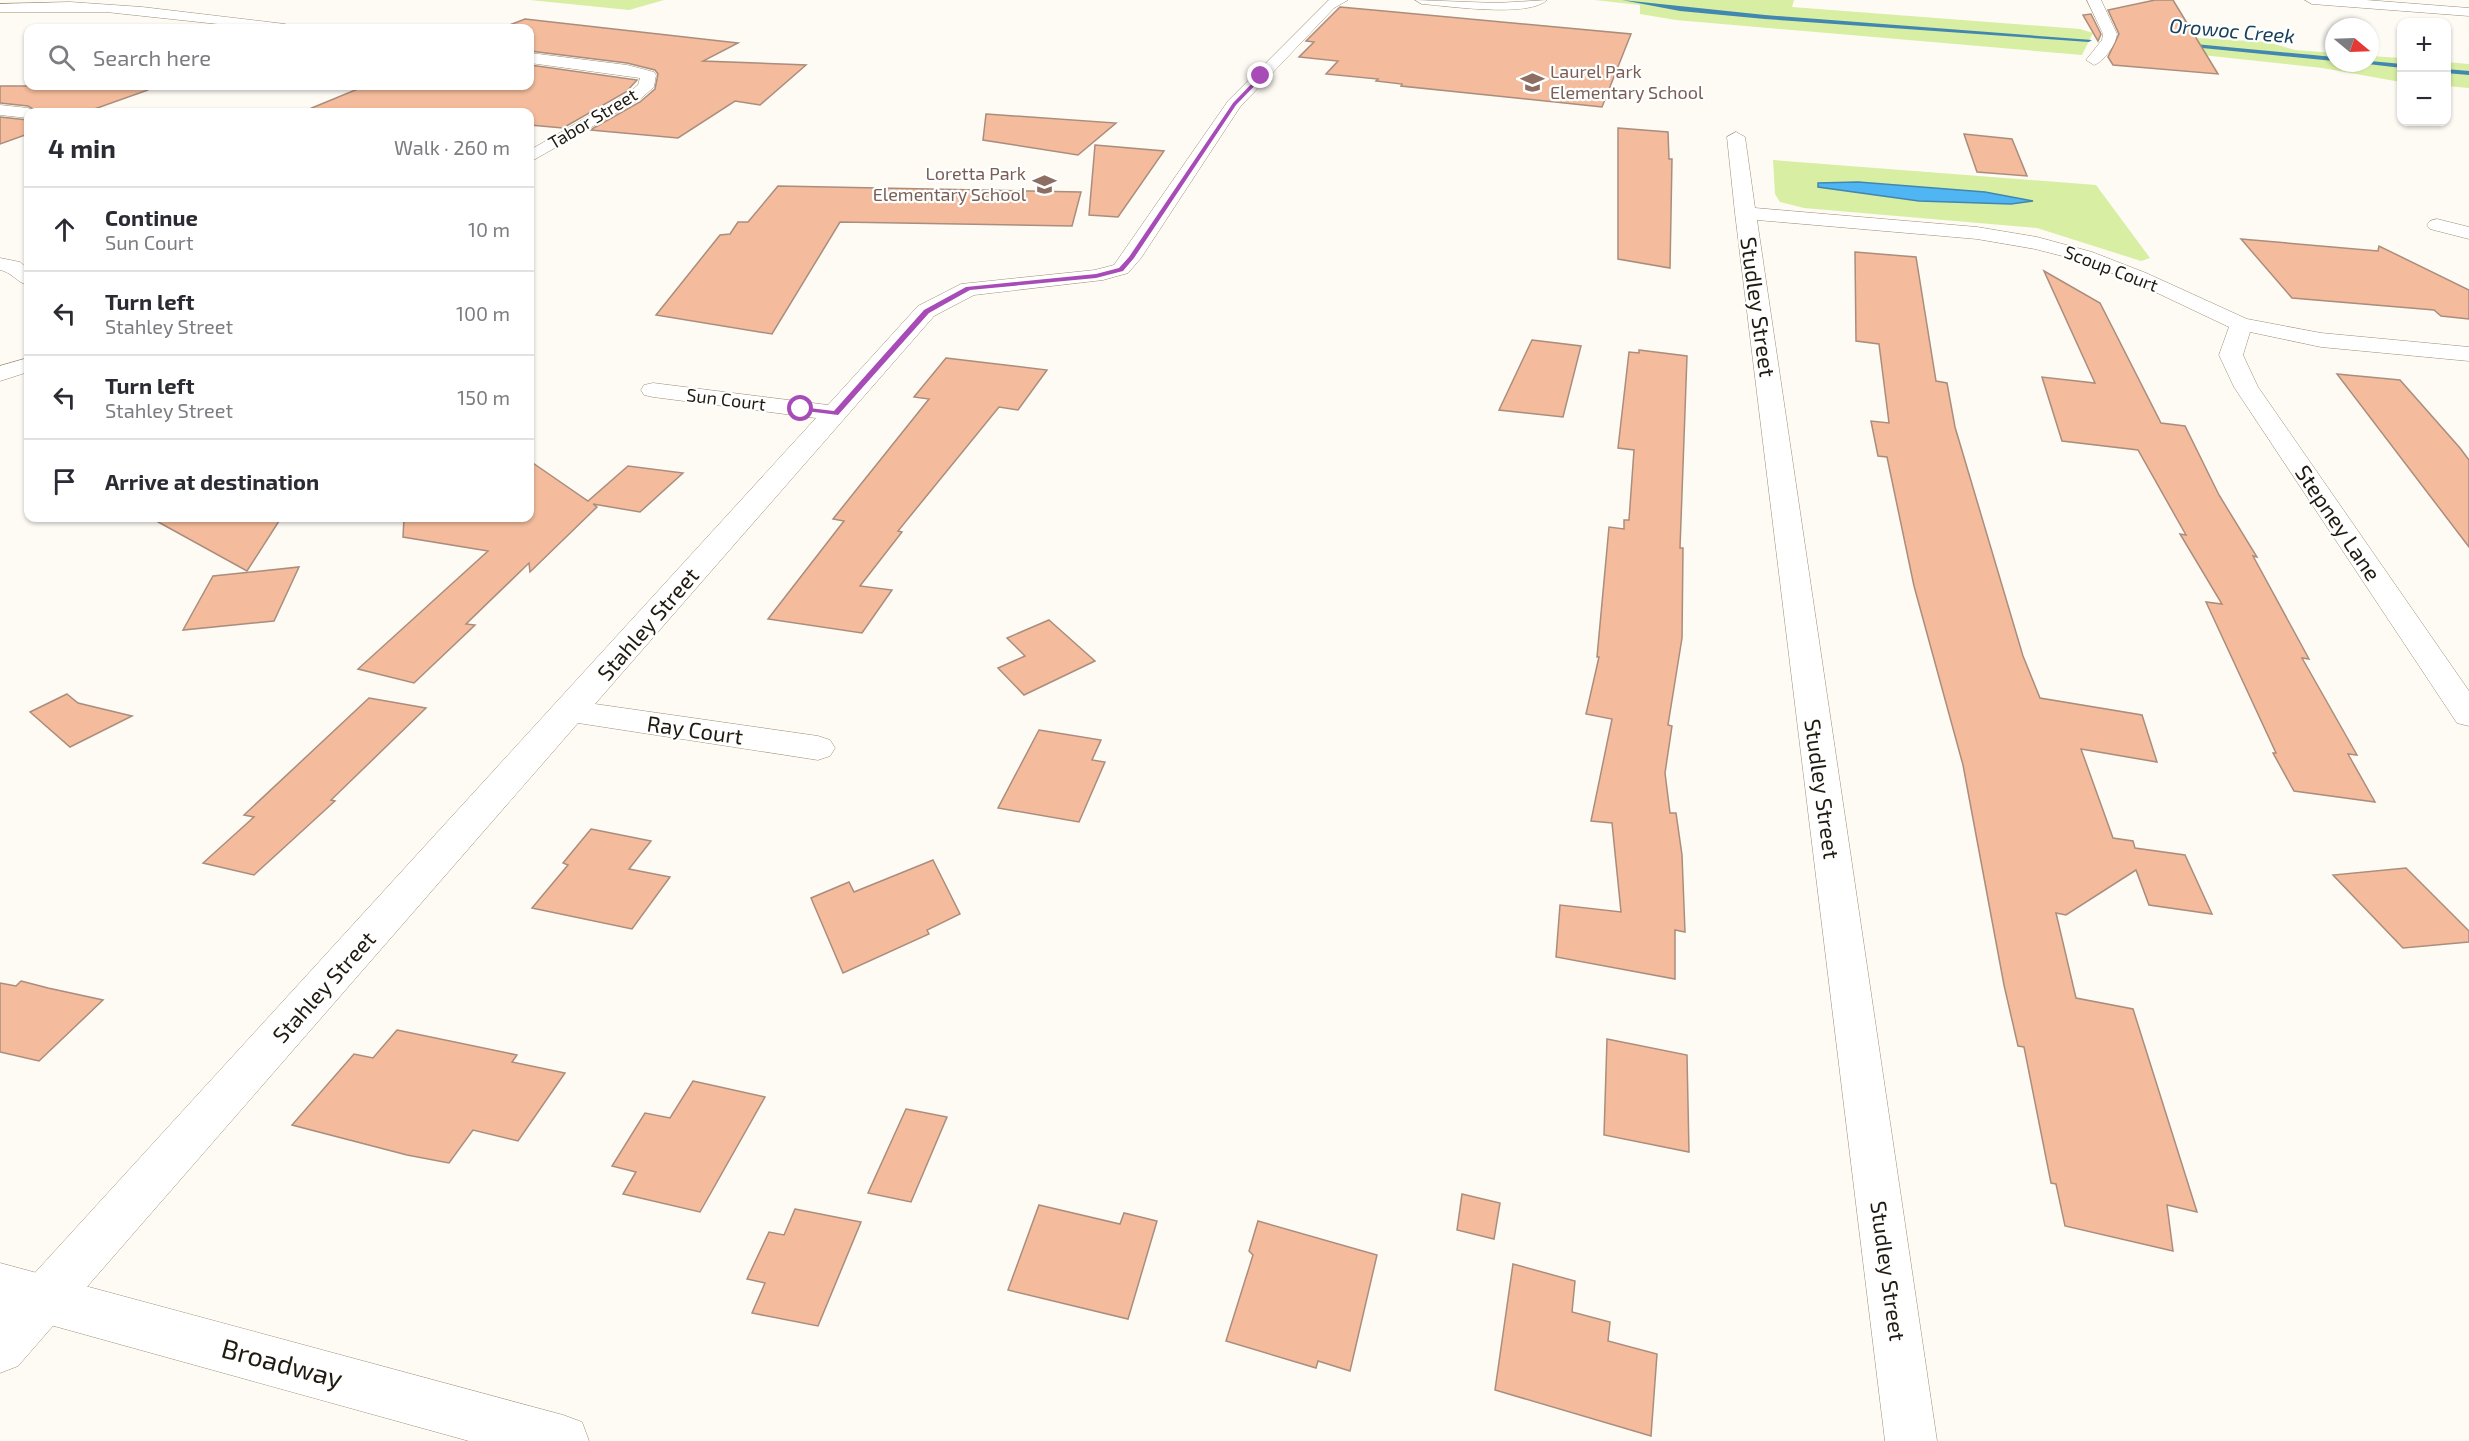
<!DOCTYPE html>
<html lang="en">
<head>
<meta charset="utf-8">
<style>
	body { margin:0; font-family:"Exo 2",sans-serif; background:#f2f2f3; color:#2b2b33 }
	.controls { position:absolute; right:18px; top:18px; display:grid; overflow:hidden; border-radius:12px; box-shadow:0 2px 4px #0004 }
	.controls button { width:54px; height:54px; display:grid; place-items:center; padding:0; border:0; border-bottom:2px solid #e1e1e2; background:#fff; color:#2b2b33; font:30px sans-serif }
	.compass { position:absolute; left:2325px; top:18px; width:54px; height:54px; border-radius:50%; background:#fff; box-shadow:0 2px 4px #0004; rotate:109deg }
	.stop { position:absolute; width:18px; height:18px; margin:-14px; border:4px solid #a74cb7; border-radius:50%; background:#fff }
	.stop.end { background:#a74cb7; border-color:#fff; box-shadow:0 2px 6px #0008 }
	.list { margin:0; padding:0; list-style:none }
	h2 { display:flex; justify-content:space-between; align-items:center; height:78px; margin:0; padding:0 24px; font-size:26px }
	h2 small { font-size:20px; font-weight:400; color:#7c7c81 }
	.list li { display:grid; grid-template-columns:39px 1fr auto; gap:18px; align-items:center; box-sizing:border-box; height:84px; padding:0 24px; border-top:2px solid #e1e1e2 }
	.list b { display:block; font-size:22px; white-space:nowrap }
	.list p { margin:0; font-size:20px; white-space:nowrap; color:#7c7c81 }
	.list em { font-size:20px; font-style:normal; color:#7c7c81 }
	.icon { flex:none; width:33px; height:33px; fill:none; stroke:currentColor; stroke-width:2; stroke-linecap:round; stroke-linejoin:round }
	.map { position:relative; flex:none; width:2469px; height:1441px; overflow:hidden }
	.search { position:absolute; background:#fff; box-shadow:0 2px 4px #0004; left:24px; top:24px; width:510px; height:66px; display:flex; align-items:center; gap:15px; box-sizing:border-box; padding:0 21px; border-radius:12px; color:#7c7c81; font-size:22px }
	.panel { position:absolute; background:#fff; box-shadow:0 2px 4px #0004; left:24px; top:108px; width:510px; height:414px; border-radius:12px }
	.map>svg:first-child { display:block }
	.green { fill:#d7eea3 }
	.water { fill:#4fb6f3; stroke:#4187af; stroke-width:1.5 }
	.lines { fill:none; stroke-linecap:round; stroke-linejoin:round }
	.stream { fill:#4187af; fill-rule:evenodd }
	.building { fill:#f4bc9c; stroke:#aa8d7d; stroke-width:1.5 }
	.minor-casing { stroke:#9e8e74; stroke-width:1 }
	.tertiary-casing { stroke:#9e8e74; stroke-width:1 }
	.minor { fill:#fff; fill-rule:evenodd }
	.tertiary { fill:#fff; fill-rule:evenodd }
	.route { fill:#a74cb7 }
	.labels { text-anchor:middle; stroke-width:4.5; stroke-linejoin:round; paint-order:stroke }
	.far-education-label { font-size:18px; fill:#785e54; stroke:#fff; text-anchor:start }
	.far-street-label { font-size:18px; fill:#201a10; stroke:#fff }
	.far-water-label { font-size:20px; font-style:italic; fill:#18425b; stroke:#fff }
	.street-label { font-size:22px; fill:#201a10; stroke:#fff }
	.near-street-label { font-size:27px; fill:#201a10; stroke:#fff }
</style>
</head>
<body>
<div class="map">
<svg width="2469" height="1441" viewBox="0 0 2469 1441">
	<rect width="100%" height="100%" fill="#fefaf4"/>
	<g class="green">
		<path d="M530 0H664L629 10Z"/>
		<path d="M1595 0H1794L1792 7 2080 29 2093 33 2082 55 1676 20 1640 14V5Z"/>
		<path d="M2129 34 2267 42 2295 50 2334 53V63H2370V56L2401 58V82L2322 68 2128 47Z"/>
		<path d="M2446 62 2469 64V88L2447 86Z"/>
		<path d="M1773 160 2096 185 2150 258 2141 261 2037 228 1804 208 1780 202 1775 194Z"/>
	</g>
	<path class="water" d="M1858 182 1985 192 2033 201 2011 204 1919 201 1818 187V183Z"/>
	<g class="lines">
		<g class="stream">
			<path d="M1622 0 1765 15 2092 40 2089 42 1765 19 1680 11Z"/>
			<path d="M2184 43 2334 57V61L2182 46Z"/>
			<path d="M2370 61 2402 64V68L2368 64Z"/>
			<path d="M2446 69 2469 71V75L2446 73Z"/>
		</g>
	</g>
	<g class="building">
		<path d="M2155 0H2173L2218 74 2113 65 2108 57 2119 34 2108 10Z"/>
		<path d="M1340 7 1384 11 1631 34 1602 107 1401 86 1402 84 1376 81 1378 79 1326 74 1338 61 1299 57 1314 42 1306 41Z"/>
		<path d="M2091 14 2101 34 2098 41 2083 15Z"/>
		<path d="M525 19 738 43 703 61 806 65 760 105 735 101 678 138 590 130 640 102 655 89 658 74 655 70 627 63 530 51V28H502Z"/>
		<path d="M530 65 637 80 626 92 563 128 530 125V112H302L365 86H530Z"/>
		<path d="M0 86H148V90L86 112H38L28 106 0 103Z"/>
		<path d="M986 114 1116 123 1078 155 983 140Z"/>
		<path d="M0 117 28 120V134L0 144Z"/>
		<path d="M1618 128 1668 132 1669 159H1672L1670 268 1618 259Z"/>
		<path d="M1964 134 2012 139 2027 176 1977 172Z"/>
		<path d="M1095 145 1164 151 1118 217 1089 215Z"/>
		<path d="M778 186 1081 192 1072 226 840 222 772 334 656 315 720 235 730 234 738 222H748Z"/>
		<path d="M2241 239 2378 251 2379 246 2469 290V319L2441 316 2434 310 2292 298Z"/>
		<path d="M1855 252 1916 257 1936 381 1947 383 1955 427 2023 656 2040 698 2142 715 2157 762 2081 749 2113 838 2133 841 2135 848 2185 855 2212 914 2149 905 2136 870 2066 915 2056 913 2076 998 2133 1009 2197 1212 2167 1205 2173 1251 2065 1226 2056 1184 2051 1183 2024 1047 2018 1046 2004 985 1963 765 1914 586 1887 457 1878 456 1871 421 1889 423 1879 344 1856 341Z"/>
		<path d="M2044 271 2100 303 2161 423 2185 426 2219 495 2257 557 2253 556 2309 659 2302 658 2357 755 2348 754 2375 802 2294 791 2273 753H2276L2206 602 2222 604 2180 534 2186 535 2138 450 2062 441 2042 377 2095 383Z"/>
		<path d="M1532 340 1581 346 1563 417 1499 410Z"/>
		<path d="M1639 350 1687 356 1680 548H1683L1682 638 1668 725 1672 726 1665 773 1670 813H1676L1682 855 1685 932 1675 930V979L1556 957 1560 905 1621 912 1612 823 1591 821 1612 719 1586 714 1599 657H1597L1609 527 1624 529V520H1629L1634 450 1618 448 1629 352 1639 353Z"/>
		<path d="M946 358 1047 370 1018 410 999 407 898 531 902 532 860 586 892 590 862 633 768 619 844 521 833 519 929 399 914 397Z"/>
		<path d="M2337 374 2400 380 2460 448 2469 460V547Z"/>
		<path d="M530 461 588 501 628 466 683 473 640 512 593 504 597 507 530 572 529 563 466 624 475 625 414 683 358 669 488 551 403 537 404 518H530Z"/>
		<path d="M151 518H281L247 571Z"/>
		<path d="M299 567 274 621 183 630 213 576Z"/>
		<path d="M1049 620 1095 661 1024 695 998 668 1025 656 1007 638Z"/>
		<path d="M67 694 78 703 132 716 70 747 30 712Z"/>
		<path d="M369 698 426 708 331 800 335 801 254 875 203 863 254 817 244 815Z"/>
		<path d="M1039 730 1101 740 1092 760 1105 762 1079 822 998 808Z"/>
		<path d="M591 829 651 841 629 869 670 877 632 929 532 908 568 865 563 863Z"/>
		<path d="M933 860 960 914 927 930 929 934 843 973 811 898 849 882 854 892Z"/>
		<path d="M2406 868 2469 931V942L2403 948 2333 875Z"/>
		<path d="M21 981 48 988 103 1000 39 1061 0 1052V983L16 986Z"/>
		<path d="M397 1030 517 1055 512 1062 565 1073 518 1141 473 1130 449 1163 407 1155 292 1125 354 1054 373 1058Z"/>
		<path d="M1607 1039 1687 1055 1689 1152 1604 1135Z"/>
		<path d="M693 1081 765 1097 700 1212 623 1194 636 1172 612 1166 645 1113 670 1118Z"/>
		<path d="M906 1109 947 1117 911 1202 868 1193Z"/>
		<path d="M1462 1194 1500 1203 1494 1239 1457 1230Z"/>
		<path d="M1039 1205 1120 1224 1124 1213 1157 1221 1128 1319 1008 1290Z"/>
		<path d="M795 1209 861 1222 818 1326 752 1313 765 1283 747 1279 769 1232 784 1235Z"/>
		<path d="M1258 1221 1377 1255 1350 1371 1318 1361 1316 1368 1226 1341 1253 1255 1249 1251Z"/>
		<path d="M1513 1264 1575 1281 1572 1312 1610 1322 1608 1341 1657 1354 1651 1436 1495 1390Z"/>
	</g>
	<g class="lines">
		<defs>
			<g id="minor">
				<path d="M1329 0H1348L1334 8 1240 107 1141 258 1128 273 1103 280 974 295 934 316 595 704 818 736 830 740 835 748 830 756 818 760 578 723 18 1366 0 1373V1311L816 418 653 397 644 395 641 390 644 385 653 383 828 405 918 306 961 284 1095 270 1114 265 1228 101Z"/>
				<path d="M1415 0 1497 3 1547 0C1529 18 1448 6 1422 4Z"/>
				<path d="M2087 0H2101L2117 34C2116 44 2104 62 2094 65L2086 60 2102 40 2103 34Z"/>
				<path d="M2305 0H2366L2469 8V16L2312 4Z"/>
				<path d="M70 2 142 7 285 24 292 28H255L106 12H0V4Z"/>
				<path d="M530 53 627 65 654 72 656 75 654 87 639 100 530 162V150L627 94 638 85 640 78 530 63Z"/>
				<path d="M0 105 28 108 36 112H28V118L0 115Z"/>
				<path d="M1736 132 1745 137 1755 208 1977 227 2037 237 2092 252 2146 273 2247 319 2321 333 2469 347V361L2321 347 2250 332 2243 355 2258 387 2469 691V726L2457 723 2234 387 2219 355 2229 327 2132 281 2078 260 2035 249 1977 239 1757 220 1937 1441H1885L1735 213 1727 137Z"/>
				<path d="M2437 219 2469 227V239L2430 229 2427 225 2430 221Z"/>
				<path d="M0 258 20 262 28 269V285C17 283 12 272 0 270Z"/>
				<path d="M28 358V372L0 381V366Z"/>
			</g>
			<path id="tertiary" d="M0 1263 563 1415 582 1422 589 1441H469L0 1311Z"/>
		</defs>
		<use href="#minor" class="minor-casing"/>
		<use href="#tertiary" class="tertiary-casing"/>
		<use href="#minor" class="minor"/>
		<use href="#tertiary" class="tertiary"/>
	</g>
	<path class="route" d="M1260 75 1264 76 1236 105 1134 258 1123 271 1096 278 970 290 929 313 838 415 798 410 801 407 834 411 924 310 966 287 1096 274 1119 268 1129 257 1233 103Z"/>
	<defs>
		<symbol id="school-bare" viewBox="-9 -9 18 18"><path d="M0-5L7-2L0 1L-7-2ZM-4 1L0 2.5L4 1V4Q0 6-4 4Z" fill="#8d6e63" stroke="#fff" stroke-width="2.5" paint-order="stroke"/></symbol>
	</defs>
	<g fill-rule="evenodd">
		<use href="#school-bare" x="1516" y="66" width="33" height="33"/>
		<use href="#school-bare" x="1028" y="168" width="33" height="33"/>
	</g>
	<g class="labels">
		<g class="far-education-label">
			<text x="1550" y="78">Laurel Park<tspan x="1550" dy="21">Elementary School</tspan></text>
			<text x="1026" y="180" text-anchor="end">Loretta Park<tspan x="1026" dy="21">Elementary School</tspan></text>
		</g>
		<g class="far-street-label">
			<text transform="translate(593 119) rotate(-31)" y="6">Tabor Street</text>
			<text transform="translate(2111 269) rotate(21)" y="6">Scoup Court</text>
			<text transform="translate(726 400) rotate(7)" y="6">Sun Court</text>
		</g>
		<g class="far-water-label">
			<text transform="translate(2232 31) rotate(5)" y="7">Orowoc Creek</text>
		</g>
		<g class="street-label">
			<text transform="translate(1758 307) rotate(82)" y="8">Studley Street</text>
			<text transform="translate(2338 523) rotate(56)" y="8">Stepney Lane</text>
			<text transform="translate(648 624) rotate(-49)" y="8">Stahley Street</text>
			<text transform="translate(695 730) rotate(8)" y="8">Ray Court</text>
			<text transform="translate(1822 789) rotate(82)" y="8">Studley Street</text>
			<text transform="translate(324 987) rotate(-48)" y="8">Stahley Street</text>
			<text transform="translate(1888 1271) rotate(82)" y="8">Studley Street</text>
		</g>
		<g class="near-street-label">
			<text transform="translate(282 1364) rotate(15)" y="9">Broadway</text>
		</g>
	</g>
</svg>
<div class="controls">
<button>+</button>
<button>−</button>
</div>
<svg class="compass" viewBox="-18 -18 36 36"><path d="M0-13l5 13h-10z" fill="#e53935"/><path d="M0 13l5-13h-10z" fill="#7c7c81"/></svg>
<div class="stop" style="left:801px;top:409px"></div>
<div class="stop end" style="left:1261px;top:76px"></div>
<div class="search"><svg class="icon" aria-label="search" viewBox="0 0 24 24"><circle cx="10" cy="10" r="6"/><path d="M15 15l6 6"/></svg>Search here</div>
<section class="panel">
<h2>4 min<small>Walk · 260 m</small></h2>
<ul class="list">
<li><svg class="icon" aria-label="ahead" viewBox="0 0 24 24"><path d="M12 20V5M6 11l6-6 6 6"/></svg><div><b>Continue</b><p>Sun Court</p></div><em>10 m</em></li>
<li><svg class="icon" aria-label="left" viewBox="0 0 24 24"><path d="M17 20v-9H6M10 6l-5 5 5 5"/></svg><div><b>Turn left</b><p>Stahley Street</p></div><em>100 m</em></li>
<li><svg class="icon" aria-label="left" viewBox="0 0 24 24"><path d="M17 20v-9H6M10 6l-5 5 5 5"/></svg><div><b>Turn left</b><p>Stahley Street</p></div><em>150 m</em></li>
<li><svg class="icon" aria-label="arrive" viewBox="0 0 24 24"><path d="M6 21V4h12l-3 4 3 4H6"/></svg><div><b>Arrive at destination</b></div></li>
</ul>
</section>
</div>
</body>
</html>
